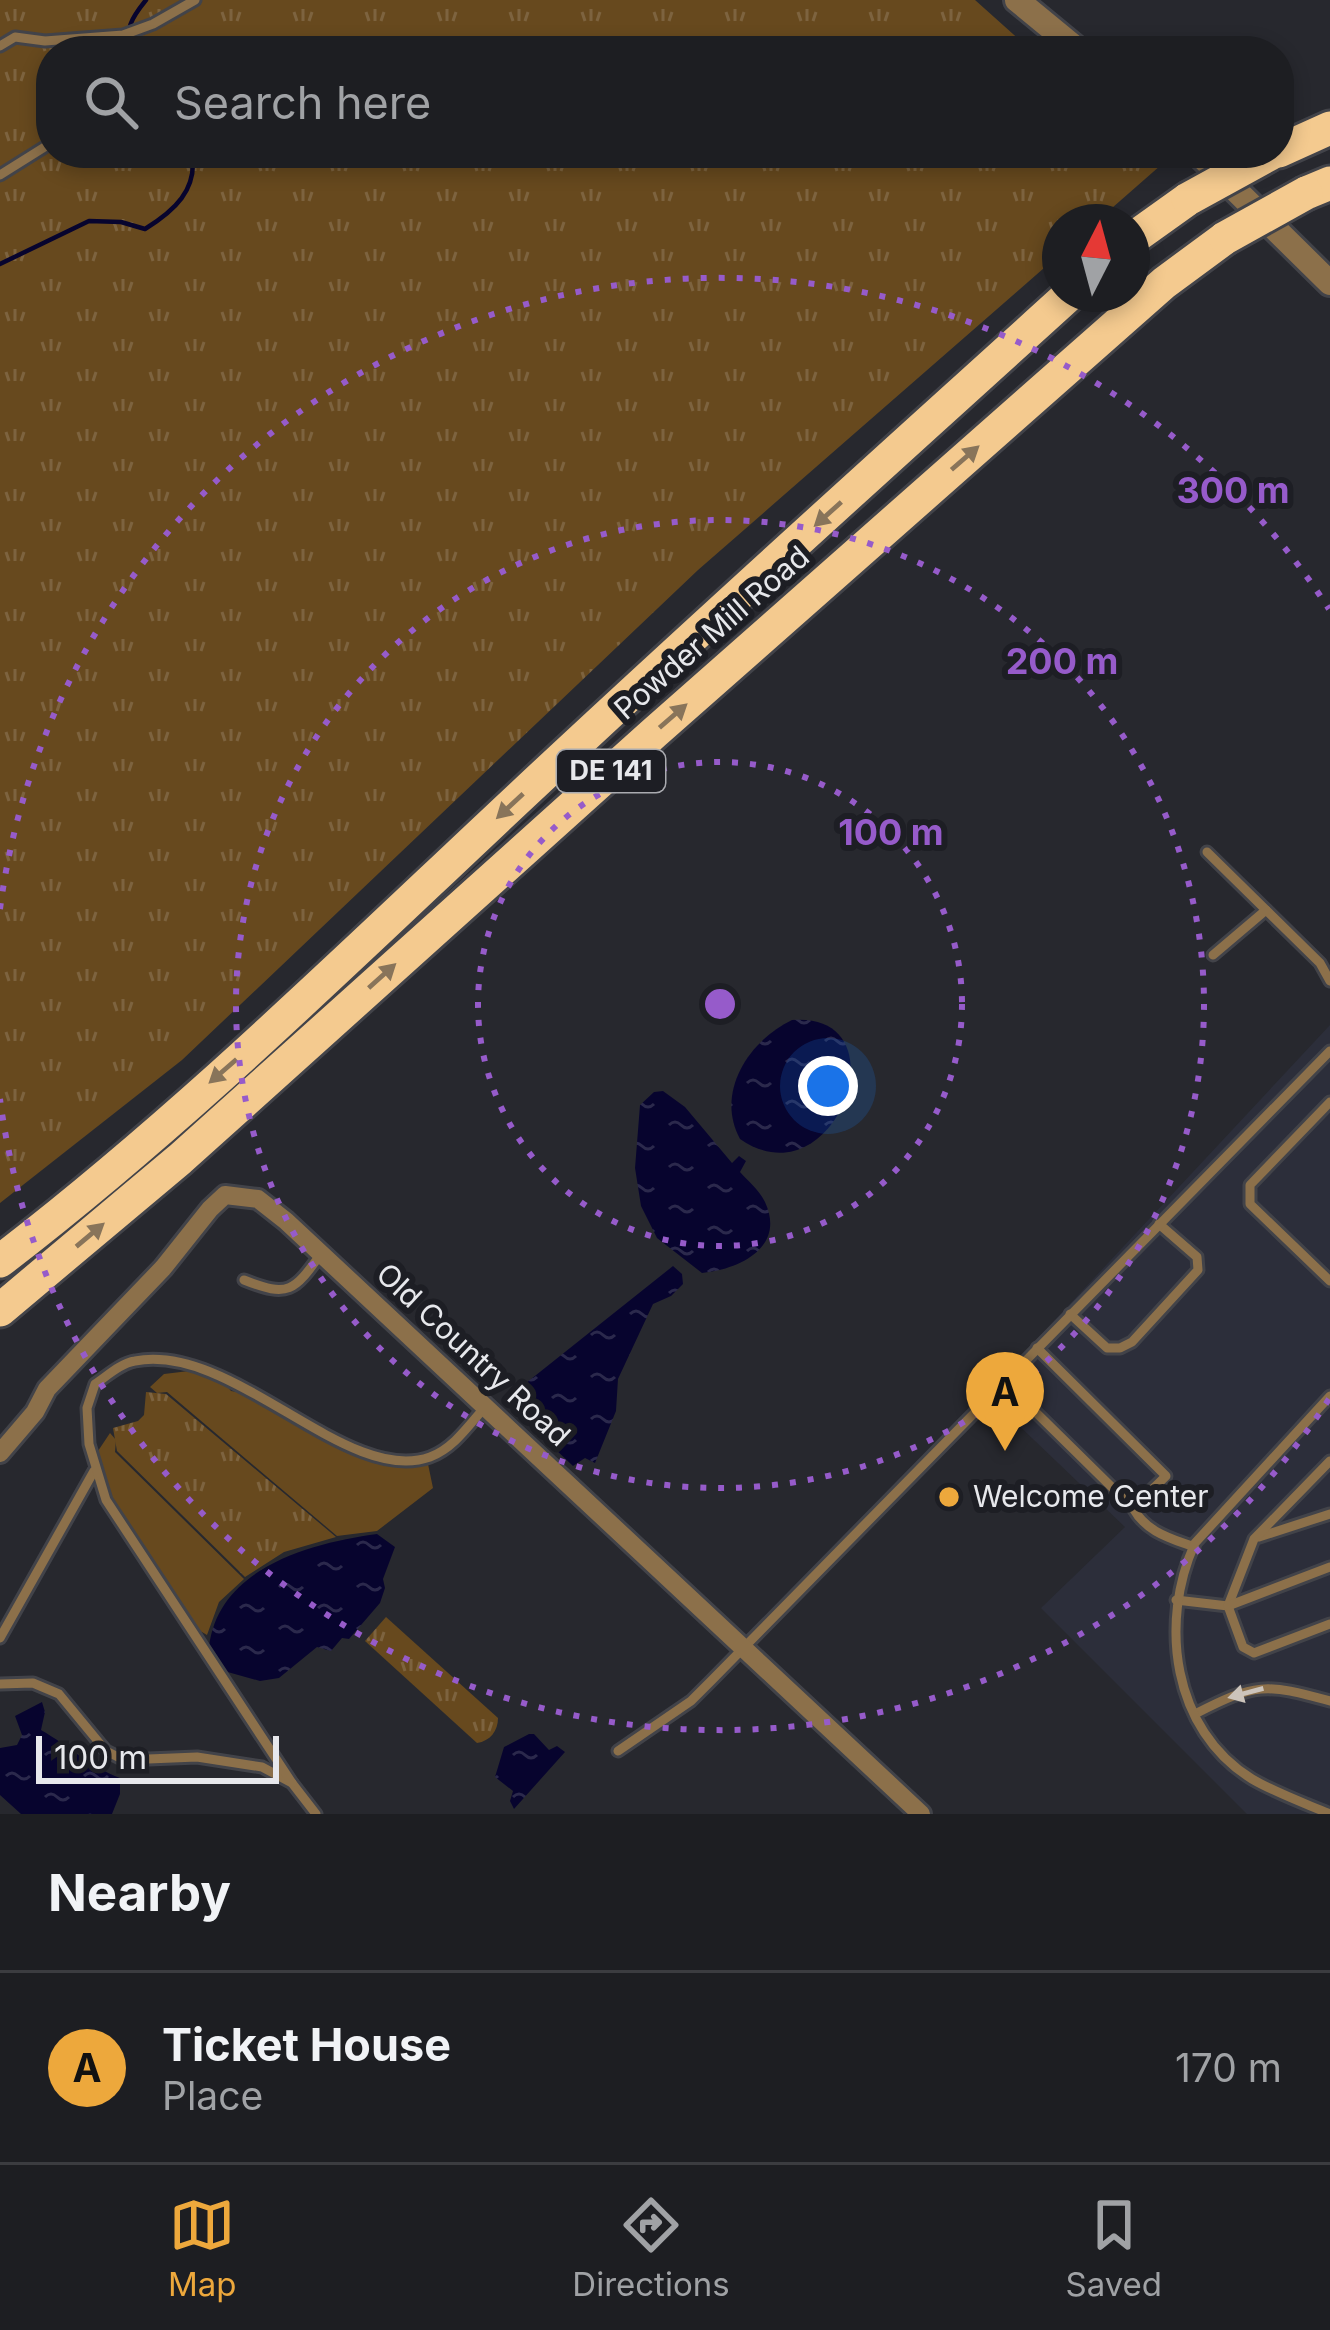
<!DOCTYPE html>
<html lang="en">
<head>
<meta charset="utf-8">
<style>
	body { margin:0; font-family:Inter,sans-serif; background:#25272a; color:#f1f3f6 }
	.compass { position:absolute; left:1042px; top:204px; width:108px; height:108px; border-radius:50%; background:#1d1e22; box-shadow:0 6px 18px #0003; rotate:6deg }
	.scale { position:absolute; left:36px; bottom:30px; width:243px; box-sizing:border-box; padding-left:12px; border:6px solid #e7e8ec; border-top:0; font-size:33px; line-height:42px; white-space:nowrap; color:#e7e8ec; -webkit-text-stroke:9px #1d1e24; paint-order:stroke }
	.you { position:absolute; left:828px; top:1086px; width:42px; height:42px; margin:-30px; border:9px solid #fff; border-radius:50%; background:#1a73e8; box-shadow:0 0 0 18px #1a73e833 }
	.badge { display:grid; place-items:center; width:78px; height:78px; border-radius:50%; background:#eda83c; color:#111; font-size:39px; font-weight:700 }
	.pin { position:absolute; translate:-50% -99px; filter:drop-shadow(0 3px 6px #0008) }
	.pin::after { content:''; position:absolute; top:63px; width:42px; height:36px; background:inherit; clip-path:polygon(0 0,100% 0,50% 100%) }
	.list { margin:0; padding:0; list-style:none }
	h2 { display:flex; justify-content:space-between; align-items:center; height:156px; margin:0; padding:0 48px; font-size:51px }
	h2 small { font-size:39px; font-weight:400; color:#a0a2a5 }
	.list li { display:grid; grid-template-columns:78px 1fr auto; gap:36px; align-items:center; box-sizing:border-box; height:192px; padding:0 48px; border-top:3px solid #3b3c40 }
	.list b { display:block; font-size:45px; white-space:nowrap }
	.list p { margin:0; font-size:39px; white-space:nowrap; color:#a0a2a5 }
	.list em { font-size:39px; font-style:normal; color:#a0a2a5 }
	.icon { flex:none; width:66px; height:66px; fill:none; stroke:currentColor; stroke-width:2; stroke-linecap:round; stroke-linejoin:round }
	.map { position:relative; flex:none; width:1330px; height:1814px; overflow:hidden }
	.search { position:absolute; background:#1d1e22; box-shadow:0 6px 18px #0003; left:36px; right:36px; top:36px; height:132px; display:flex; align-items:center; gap:30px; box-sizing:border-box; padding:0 42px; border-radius:48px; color:#a0a2a5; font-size:45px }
	.sheet { height:348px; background:#1d1e22 }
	nav { display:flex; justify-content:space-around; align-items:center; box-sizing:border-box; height:168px; border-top:3px solid #3b3c40; background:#1d1e22; font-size:33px; color:#a0a2a5 }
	nav a { display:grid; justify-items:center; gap:6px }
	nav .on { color:#eda83c }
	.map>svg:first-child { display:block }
	.built { fill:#2c2e3a }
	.grass { fill:url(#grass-tufts) }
	.garden { fill:#67491e }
	.water { fill:url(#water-ripples) }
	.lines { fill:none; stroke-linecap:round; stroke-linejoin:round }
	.stream { stroke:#07042e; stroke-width:4.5 }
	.service-casing { stroke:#424349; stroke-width:15 }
	.minor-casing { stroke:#424349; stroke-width:24 }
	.tertiary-casing { stroke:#424349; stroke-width:30 }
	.trunk-casing { stroke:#424349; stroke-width:39 }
	.service { stroke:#8c704a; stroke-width:9 }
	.minor { stroke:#8c704a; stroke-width:18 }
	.tertiary { stroke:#8c704a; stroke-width:24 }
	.trunk { stroke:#f4ca8f; stroke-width:33 }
	.trunk-bridge-casing { stroke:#424349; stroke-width:39; stroke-linecap:butt }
	.trunk-bridge { stroke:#f4ca8f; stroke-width:33 }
	.oneway { fill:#88745a }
	.oneway2 { fill:#ccc4bb }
	.ring { fill:none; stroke:#965bca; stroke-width:6; stroke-dasharray:6 12 }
	.poi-dot { fill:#eda83c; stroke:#1d1e24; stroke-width:4.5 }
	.labels { text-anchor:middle; stroke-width:12; stroke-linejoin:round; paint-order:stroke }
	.shield { fill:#1d1e24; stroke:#aaabb0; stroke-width:3 }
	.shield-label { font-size:27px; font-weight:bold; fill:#e7e8ec }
	.street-label { font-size:30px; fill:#e7e8ec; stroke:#1d1e24 }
	.poi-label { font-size:30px; fill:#e7e8ec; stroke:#1d1e24; text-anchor:start }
	.centre { fill:#965bca; stroke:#1d1e24; stroke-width:6 }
	.ring-label { font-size:36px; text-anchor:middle; font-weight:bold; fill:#965bca; stroke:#1d1e24; stroke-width:12; stroke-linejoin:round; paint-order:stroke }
</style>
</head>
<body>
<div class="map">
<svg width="1330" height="1814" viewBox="0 0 1330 1814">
	<defs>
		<pattern id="grass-tufts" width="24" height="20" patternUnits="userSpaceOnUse" patternTransform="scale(3)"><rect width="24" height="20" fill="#67491e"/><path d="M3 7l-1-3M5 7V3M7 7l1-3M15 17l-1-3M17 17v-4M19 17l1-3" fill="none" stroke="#7d633f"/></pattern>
		<pattern id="water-ripples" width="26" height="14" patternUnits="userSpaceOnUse" patternTransform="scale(3)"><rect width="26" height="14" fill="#07042e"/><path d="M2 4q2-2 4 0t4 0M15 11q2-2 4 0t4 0" fill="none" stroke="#2b294c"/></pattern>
	</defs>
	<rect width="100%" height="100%" fill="#27282e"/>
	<path class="built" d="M1330 1025V1814H1247L1041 1608 1125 1527 986 1394Z"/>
	<g class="grass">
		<path d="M0 0H975L1032 51H51V153H1148L1161 165 1096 222H1060V254L698 570 182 1060 0 1203Z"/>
		<path d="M146 1392 166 1394 336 1537 284 1552 245 1577 117 1451 113 1428 138 1421 144 1415Z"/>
		<path d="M386 1617 498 1718C498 1731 490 1741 477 1743L365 1641Z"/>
	</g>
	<g class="garden">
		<path d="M189 1371 223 1381 231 1391 243 1393 375 1463 428 1464 433 1488 377 1531 337 1536 167 1392 157 1393 150 1387 164 1374Z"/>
		<path d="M110 1433 116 1440 115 1452 244 1579 219 1602 207 1635 190 1625 107 1497 96 1454Z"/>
	</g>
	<g class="water">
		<path d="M792 1020C906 1011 835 1205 740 1139 715 1093 748 1041 792 1020Z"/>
		<path d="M663 1091 685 1107 732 1163 739 1156 746 1161 740 1172C748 1181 760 1191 765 1202 786 1247 740 1269 702 1273L657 1238 641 1206 635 1168 640 1105 654 1092Z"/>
		<path d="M673 1266 682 1274 683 1284 671 1296 653 1304 618 1379 616 1411 595 1463 585 1458 573 1466 517 1413 516 1391Z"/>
		<path d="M377 1534 395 1547 383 1579 385 1588 380 1603 349 1639 342 1638 331 1651 317 1647 279 1678 260 1681 224 1671 209 1647C218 1568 310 1543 377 1534Z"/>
		<path d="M42 1702 45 1712 41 1730C69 1746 89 1766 120 1778V1794L112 1814H21L0 1795V1748L17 1745 22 1735 15 1716Z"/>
		<path d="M529 1734H534L549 1750 557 1746 565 1752 514 1809 510 1801 513 1791 495 1777 504 1747Z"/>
	</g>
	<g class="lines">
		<g class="stream">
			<path d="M134 51C122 31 133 16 146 0"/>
			<path d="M0 264 89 221 121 222 145 229C174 211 198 190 192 153"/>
		</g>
		<defs>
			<g id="service">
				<path d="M0 46 15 37 45 41 123 35 153 24 195 0"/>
				<path d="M0 175 51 143"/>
				<path d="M1207 852 1320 963 1330 981"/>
				<path d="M1213 955 1266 910"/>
				<path d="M1330 1102 1250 1185V1204L1330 1281"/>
				<path d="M244 1280C289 1298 294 1291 321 1254"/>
				<path d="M1070 1314 1107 1348H1120L1132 1342 1198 1270 1197 1257 1159 1224"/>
				<path d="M1037 1348 1166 1476 1133 1508"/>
				<path d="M1004 1381 1133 1508C1146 1532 1170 1538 1194 1547"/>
				<path d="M1259 1537 1330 1514"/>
				<path d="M1176 1600 1228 1606 1243 1647 1254 1653 1330 1624"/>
				<path d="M1228 1606 1254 1539 1330 1461"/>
				<path d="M1228 1606 1330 1567"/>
				<path d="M0 1638 94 1471"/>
				<path d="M0 1684 33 1683 59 1694 106 1751 124 1760 197 1757 262 1767 292 1783 316 1814"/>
				<path d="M1195 1714C1255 1683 1266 1683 1330 1701"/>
				<path d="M618 1751 691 1701 712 1680 1330 1051"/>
				<path d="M292 1783 106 1500 89 1444 87 1408 95 1384C107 1376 121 1363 135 1361 233 1342 347 1487 430 1457 454 1448 469 1425 485 1407"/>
				<path d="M1330 1814C1304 1803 1276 1793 1252 1779 1172 1730 1159 1622 1195 1543L1330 1396"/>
			</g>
			<path id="minor" d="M0 1453 35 1412 47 1389 163 1268 210 1209 225 1195 258 1199 286 1221 921 1814"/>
			<g id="tertiary">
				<path d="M1017 0 1079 51"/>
				<path d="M1198 153 1330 283"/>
			</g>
			<g id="trunk">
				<path d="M1279 151 1330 128"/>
				<path d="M1306 193 1330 183"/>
				<path d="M1132 239 1188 199"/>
				<path d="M0 1261C184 1120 351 955 521 796 702 626 886 461 1070 294"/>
				<path d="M0 1310 180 1159 654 733 1164 283 1225 238"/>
			</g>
		</defs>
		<use href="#service" class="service-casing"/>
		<use href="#minor" class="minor-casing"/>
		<use href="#tertiary" class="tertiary-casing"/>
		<use href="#trunk" class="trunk-casing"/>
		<use href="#service" class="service"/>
		<use href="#minor" class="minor"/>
		<use href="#tertiary" class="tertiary"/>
		<use href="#trunk" class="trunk"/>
		<defs>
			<g id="trunk-bridge">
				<path d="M1188 199 1270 154"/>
				<path d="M1225 238 1306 193"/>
			</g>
		</defs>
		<use href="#trunk-bridge" class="trunk-bridge-casing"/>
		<use href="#trunk-bridge" class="trunk-bridge"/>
	</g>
	<defs><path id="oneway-solid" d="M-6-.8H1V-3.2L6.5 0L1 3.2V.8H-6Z" transform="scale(3)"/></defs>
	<g class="oneway">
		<use href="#oneway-solid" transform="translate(965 458) rotate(-41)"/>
		<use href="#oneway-solid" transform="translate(828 514) rotate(138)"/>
		<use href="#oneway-solid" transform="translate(673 716) rotate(-41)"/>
		<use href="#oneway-solid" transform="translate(510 806) rotate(137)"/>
		<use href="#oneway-solid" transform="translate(382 976) rotate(-42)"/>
		<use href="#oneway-solid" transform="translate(223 1071) rotate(139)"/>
		<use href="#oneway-solid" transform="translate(90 1235) rotate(-40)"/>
	</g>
	<use class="oneway2" href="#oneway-solid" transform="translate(1246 1693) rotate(165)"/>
	<g class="ring">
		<circle cx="720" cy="1004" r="242"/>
		<circle cx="720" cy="1004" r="484"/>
		<path d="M1329 1399A726 726 0 0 1 0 1099M0 909A726 726 0 0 1 1329 609"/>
	</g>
	<circle class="poi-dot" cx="949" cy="1497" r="12"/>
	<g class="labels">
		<rect class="shield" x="557" y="750" width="108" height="42" rx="9"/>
		<g class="shield-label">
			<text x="611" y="780">DE 141</text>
		</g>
		<g class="street-label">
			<text transform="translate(712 633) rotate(-41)" y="10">Powder Mill Road</text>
			<text transform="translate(473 1355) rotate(43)" y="10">Old Country Road</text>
		</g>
		<g class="poi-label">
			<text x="973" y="1507">Welcome Center</text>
		</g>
	</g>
	<circle cx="720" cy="1004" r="18" class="centre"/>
	<g class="ring-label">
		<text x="1233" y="503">300 m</text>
		<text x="1062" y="674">200 m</text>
		<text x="891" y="845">100 m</text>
	</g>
</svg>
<svg class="compass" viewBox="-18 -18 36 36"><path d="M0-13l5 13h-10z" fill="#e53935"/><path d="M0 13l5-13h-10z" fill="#a0a2a5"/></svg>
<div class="scale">100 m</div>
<div class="you"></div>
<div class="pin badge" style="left:1005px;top:1451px">A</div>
<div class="search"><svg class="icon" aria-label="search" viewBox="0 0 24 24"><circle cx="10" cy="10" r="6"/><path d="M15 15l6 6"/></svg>Search here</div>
</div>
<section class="sheet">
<h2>Nearby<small></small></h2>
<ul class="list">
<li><span class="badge">A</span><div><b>Ticket House</b><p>Place</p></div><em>170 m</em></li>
</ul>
</section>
<nav>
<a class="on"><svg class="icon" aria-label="map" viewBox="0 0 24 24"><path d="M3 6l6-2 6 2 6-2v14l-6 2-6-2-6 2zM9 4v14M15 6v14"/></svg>Map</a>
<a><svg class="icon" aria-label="directions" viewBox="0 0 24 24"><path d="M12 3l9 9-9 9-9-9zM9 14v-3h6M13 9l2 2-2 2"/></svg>Directions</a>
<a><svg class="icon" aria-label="saved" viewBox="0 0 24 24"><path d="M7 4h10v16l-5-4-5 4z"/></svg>Saved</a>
</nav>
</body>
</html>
